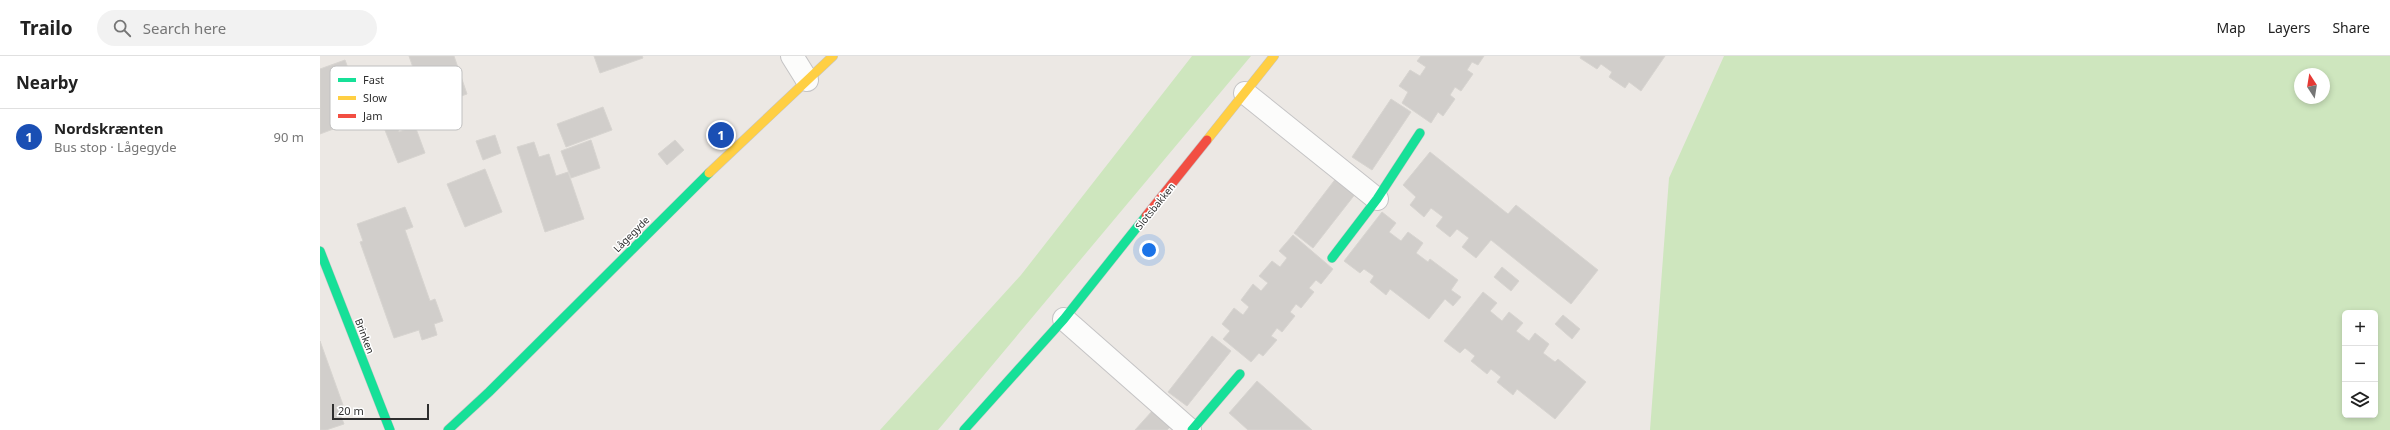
<!DOCTYPE html>
<html lang="en">
<head>
<meta charset="utf-8">
<style>
	body { margin:0; font-family:"Noto Sans",sans-serif; background:#f2f2f2; color:#222 }
	.controls { position:absolute; right:12px; bottom:12px; display:grid; overflow:hidden; border-radius:6px; box-shadow:0 2px 6px #0003 }
	.controls button { width:36px; height:36px; display:grid; place-items:center; padding:0; border:0; border-bottom:1px solid #e0e0e0; background:#fff; color:#222; font:20px sans-serif }
	.compass { position:absolute; left:1974px; top:12px; width:36px; height:36px; border-radius:50%; background:#fff; box-shadow:0 2px 6px #0003; rotate:348deg }
	.scale { position:absolute; left:12px; bottom:10px; width:97px; box-sizing:border-box; padding-left:4px; border:2px solid #2e2e2e; border-top:0; font-size:11px; line-height:14px; white-space:nowrap; color:#2e2e2e; -webkit-text-stroke:3px #fff; paint-order:stroke }
	.you { position:absolute; left:829px; top:194px; width:14px; height:14px; margin:-10px; border:3px solid #fff; border-radius:50%; background:#1a73e8; box-shadow:0 0 0 6px #1a73e833 }
	.badge { display:grid; place-items:center; width:26px; height:26px; border-radius:50%; background:#2563eb; color:#fff; font-size:13px; font-weight:700 }
	.pin { position:absolute; translate:-50% -50%; border:2px solid #fff; box-shadow:0 1px 4px #0006 }
	.list { margin:0; padding:0; list-style:none }
	h2 { display:flex; justify-content:space-between; align-items:center; height:52px; margin:0; padding:0 16px; font-size:17px }
	h2 small { font-size:13px; font-weight:400; color:#767676 }
	.list li { display:grid; grid-template-columns:26px 1fr auto; gap:12px; align-items:center; box-sizing:border-box; height:56px; padding:0 16px; border-top:1px solid #e0e0e0 }
	.list b { display:block; font-size:15px; white-space:nowrap }
	.list p { margin:0; font-size:13px; white-space:nowrap; color:#767676 }
	.list em { font-size:13px; font-style:normal; color:#767676 }
	.icon { flex:none; width:22px; height:22px; fill:none; stroke:currentColor; stroke-width:2; stroke-linecap:round; stroke-linejoin:round }
	.map { position:relative; flex:none; width:2070px; height:374px; overflow:hidden }
	header { display:flex; align-items:center; gap:24px; box-sizing:border-box; height:56px; padding:0 20px; background:#fff; border-bottom:1px solid #e0e0e0 }
	header strong { font-size:19px }
	nav { display:flex; gap:22px; margin-inline-start:auto; font-size:14px }
	.search { width:280px; height:36px; background:#f2f2f2; display:flex; align-items:center; gap:10px; box-sizing:border-box; padding:0 14px; border-radius:22px; color:#767676; font-size:15px }
	main { display:flex }
	aside { flex:1; background:#fff }
	.map>svg:first-child { display:block }
	.green { fill:#cee6be; fill-rule:evenodd }
	.building { fill:#d1cecb; stroke:#d7d4d0 }
	.lines { fill:none; stroke-linecap:round; stroke-linejoin:round }
	.street-casing { stroke:#c5c4c5; stroke-width:24 }
	.fast-casing { stroke:#c5c4c5; stroke-width:10 }
	.slow-casing { stroke:#c5c4c5; stroke-width:10 }
	.jam-casing { stroke:#c5c4c5; stroke-width:10 }
	.street { stroke:#fcfcfb; stroke-width:22 }
	.fast { stroke:#16e098; stroke-width:9 }
	.slow { stroke:#ffcf43; stroke-width:9 }
	.jam { stroke:#f24e42; stroke-width:9 }
	.labels { text-anchor:middle; stroke-width:3; stroke-linejoin:round; paint-order:stroke }
	.street-label { font-size:10px; fill:#2e2e2e; stroke:#fff }
	.key { fill:#fff; stroke:#c0c0c0; stroke-width:1 }
	.key-label { font-size:11px; fill:#2e2e2e }
</style>
</head>
<body>
<header>
<strong>Trailo</strong>
<div class="search"><svg class="icon" aria-label="search" viewBox="0 0 24 24"><circle cx="10" cy="10" r="6"/><path d="M15 15l6 6"/></svg>Search here</div>
<nav><a>Map</a><a>Layers</a><a>Share</a></nav>
</header>
<main>
<aside>
<h2>Nearby<small></small></h2>
<ul class="list">
<li><span class="badge" style="background:#1a4fb4">1</span><div><b>Nordskrænten</b><p>Bus stop · Lågegyde</p></div><em>90 m</em></li>
</ul>
</aside>
<div class="map">
<svg width="2070" height="374" viewBox="0 0 2070 374">
	<rect width="100%" height="100%" fill="#ece8e4"/>
	<g class="green">
		<path d="M872 0H931L618 374H560L701 219Z"/>
		<path d="M1404 0H2070V374H1330L1349 122ZM1980 18H2004V42H1980ZM2025 257H2055V359H2025Z"/>
	</g>
	<g class="building">
		<path d="M89 0H134L147 38 107 52Z"/>
		<path d="M274 0H322L323 2 280 17Z"/>
		<path d="M1101 0H1164L1158 9 1152 6 1147 14 1153 18 1141 35 1135 31 1130 39 1135 43 1123 60 1118 56 1111 67 1082 47 1088 36 1079 30 1090 14 1100 20 1106 11 1097 5Z"/>
		<path d="M1261 0H1345L1321 35 1309 26 1305 32 1289 21 1292 16 1281 8 1277 13 1260 2Z"/>
		<path d="M25 4 41 48 39 49 43 62 0 78V13Z"/>
		<path d="M1071 43 1091 56 1052 114 1032 101Z"/>
		<path d="M283 51 292 74 246 91 237 68Z"/>
		<path d="M73 60 79 76 95 70 105 97 78 107 61 64Z"/>
		<path d="M175 79 181 97 163 104 156 85Z"/>
		<path d="M271 84 280 112 251 122 241 95Z"/>
		<path d="M355 84 364 94 347 109 338 98Z"/>
		<path d="M214 86 219 101 229 98 236 120 248 116 264 163 225 176 197 91Z"/>
		<path d="M1110 96 1188 158 1196 149 1278 214 1251 248 1171 184 1156 202 1142 191 1149 182 1137 173 1130 181 1116 170 1123 161 1111 152 1104 161 1090 149 1096 141 1083 129Z"/>
		<path d="M165 113 182 156 145 171 127 128Z"/>
		<path d="M1017 121 1036 137 993 192 974 177Z"/>
		<path d="M85 151 93 171 85 174 110 245 115 243 123 265 114 268 117 279 102 284 99 274 74 282 40 186 43 185 37 168Z"/>
		<path d="M1062 156 1076 167 1069 176 1081 185 1088 176 1103 187 1096 197 1108 206 1110 203 1138 224 1131 234 1141 241 1133 250 1125 243 1109 263 1070 233 1066 239 1050 226 1054 220 1044 213 1040 217 1024 205Z"/>
		<path d="M973 179 1013 213 1001 228 996 224 989 232 994 236 981 252 976 248 970 256 975 260 962 276 957 272 951 280 957 284 943 300 939 297 931 306 903 283 910 275 902 268 914 252 923 259 929 251 921 244 933 228 941 235 948 227 939 220 952 205 960 211 967 202 959 195Z"/>
		<path d="M1182 211 1199 225 1191 235 1174 221Z"/>
		<path d="M1163 236 1177 247 1170 255 1182 265 1189 256 1203 267 1196 275 1209 285 1215 277 1229 288 1223 297 1235 306 1238 303 1266 326 1235 363 1197 333 1193 339 1177 326 1181 321 1171 313 1167 318 1151 305 1155 300 1145 292 1140 297 1124 285Z"/>
		<path d="M1243 259 1260 273 1252 283 1235 268Z"/>
		<path d="M892 280 911 295 867 350 848 336Z"/>
		<path d="M0 285 23 349 17 350 24 368 6 374H0Z"/>
		<path d="M937 325 992 374H928L909 357Z"/>
		<path d="M833 354 851 370 847 374H815Z"/>
	</g>
	<g class="lines">
		<defs>
			<g id="street">
				<path d="M472 0 487 24"/>
				<path d="M925 37 1057 143"/>
				<path d="M744 263 870 374"/>
			</g>
			<g id="fast">
				<path d="M0 195 70 374"/>
				<path d="M1012 202 1057 143 1100 77"/>
				<path d="M128 374 169 336 389 117"/>
				<path d="M644 374 744 263 826 160"/>
				<path d="M872 374 920 318"/>
			</g>
			<g id="slow">
				<path d="M887 84 954 0"/>
				<path d="M389 117 513 0"/>
			</g>
			<path id="jam" d="M826 160 887 84"/>
		</defs>
		<use href="#street" class="street-casing"/>
		<use href="#fast" class="fast-casing"/>
		<use href="#slow" class="slow-casing"/>
		<use href="#jam" class="jam-casing"/>
		<use href="#street" class="street"/>
		<use href="#fast" class="fast"/>
		<use href="#slow" class="slow"/>
		<use href="#jam" class="jam"/>
	</g>
	<g class="labels">
		<g class="street-label">
			<text transform="translate(835 150) rotate(-51)" y="4">Slotsbakken</text>
			<text transform="translate(311 178) rotate(-45)" y="4">Lågegyde</text>
			<text transform="translate(45 280) rotate(69)" y="4">Brinken</text>
		</g>
	</g>
	<rect x="10" y="10" width="132" height="64" rx="6" class="key"/>
	<rect x="18" y="22" width="18" height="4" fill="#16e098"/>
	<rect x="18" y="40" width="18" height="4" fill="#ffcf43"/>
	<rect x="18" y="58" width="18" height="4" fill="#f24e42"/>
	<g class="key-label">
		<text x="43" y="28">Fast</text>
		<text x="43" y="46">Slow</text>
		<text x="43" y="64">Jam</text>
	</g>
</svg>
<div class="controls">
<button>+</button>
<button>−</button>
<button><svg class="icon" aria-label="layers" viewBox="0 0 24 24"><path d="M12 4l9 5-9 5-9-5zM3 14l9 5 9-5"/></svg></button>
</div>
<svg class="compass" viewBox="-18 -18 36 36"><path d="M0-13l5 13h-10z" fill="#e53935"/><path d="M0 13l5-13h-10z" fill="#767676"/></svg>
<div class="scale">20 m</div>
<div class="you"></div>
<div class="pin badge" style="left:401px;top:79px;background:#1a4fb4">1</div>
</div>
</main>
</body>
</html>
